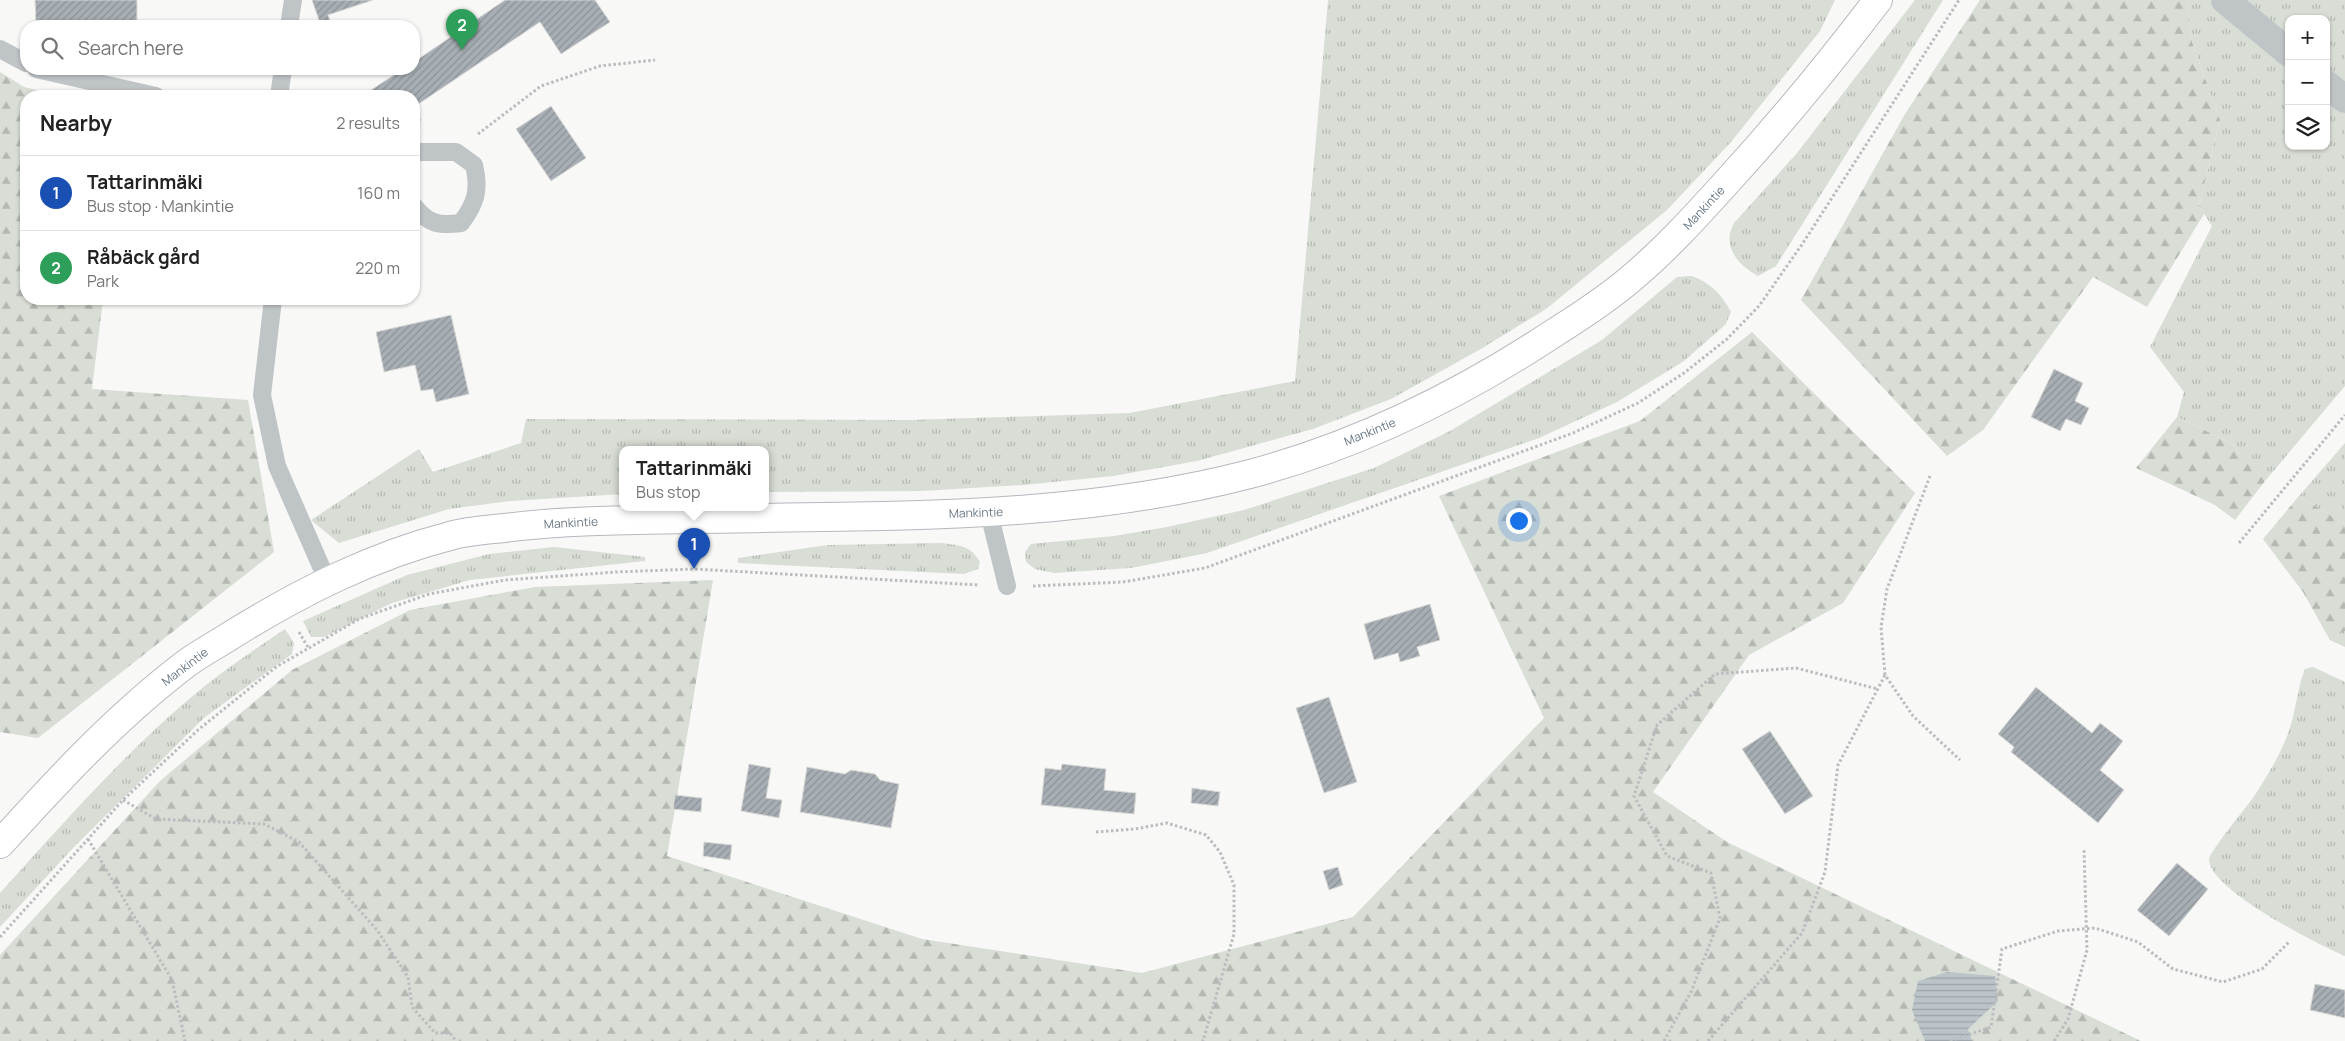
<!DOCTYPE html>
<html lang="en">
<head>
<meta charset="utf-8">
<style>
	body { margin:0; font-family:Manrope,sans-serif; background:#f6f6f6; color:#222 }
	.controls { position:absolute; right:15px; top:15px; display:grid; overflow:hidden; border-radius:10px; box-shadow:0 1px 4px #0004 }
	.controls button { width:45px; height:45px; display:grid; place-items:center; padding:0; border:0; border-bottom:1px solid #e0e0e0; background:#fff; color:#222; font:25px sans-serif }
	.you { position:absolute; left:1518px; top:520px; width:18px; height:18px; margin:-12px; border:4px solid #fff; border-radius:50%; background:#1a73e8; box-shadow:0 0 0 8px #1a73e833 }
	.badge { display:grid; place-items:center; width:32px; height:32px; border-radius:50%; background:#d75d36; color:#fff; font-size:16px; font-weight:700 }
	.pin { position:absolute; translate:-50% -41px; filter:drop-shadow(0 1px 2px #0008) }
	.pin::after { content:''; position:absolute; top:26px; width:18px; height:15px; background:inherit; clip-path:polygon(0 0,100% 0,50% 100%) }
	.popup { position:absolute; left:619px; top:446px; width:150px; height:65px; box-sizing:border-box; display:grid; place-content:center; border-radius:10px; background:#fff; filter:drop-shadow(0 1px 4px #0005); font-size:16px; white-space:nowrap; color:#767676 }
	.popup b { font-size:19px; color:#222 }
	.popup::after { content:''; position:absolute; left:50%; top:100%; margin-left:-10px; border:10px solid transparent; border-top-color:#fff }
	.list { margin:0; padding:0; list-style:none }
	h2 { display:flex; justify-content:space-between; align-items:center; height:65px; margin:0; padding:0 20px; font-size:21px }
	h2 small { font-size:16px; font-weight:400; color:#767676 }
	.list li { display:grid; grid-template-columns:32px 1fr auto; gap:15px; align-items:center; box-sizing:border-box; height:75px; padding:0 20px; border-top:1px solid #e0e0e0 }
	.list b { display:block; font-size:19px; white-space:nowrap }
	.list p { margin:0; font-size:16px; white-space:nowrap; color:#767676 }
	.list em { font-size:16px; font-style:normal; color:#767676 }
	.icon { flex:none; width:28px; height:28px; fill:none; stroke:currentColor; stroke-width:2; stroke-linecap:round; stroke-linejoin:round }
	.map { position:relative; flex:none; width:2345px; height:1041px; overflow:hidden }
	.search { position:absolute; background:#fff; box-shadow:0 1px 4px #0004; left:20px; top:20px; width:400px; height:55px; display:flex; align-items:center; gap:12px; box-sizing:border-box; padding:0 18px; border-radius:20px; color:#767676; font-size:19px }
	.panel { position:absolute; background:#fff; box-shadow:0 1px 4px #0004; left:20px; top:90px; width:400px; height:215px; border-radius:20px }
	.map>svg:first-child { display:block }
	.grass { fill:url(#grass-tufts) }
	.forest { fill:url(#forest-firs) }
	.water { fill:url(#water-rules) }
	.building { fill:url(#building-hatch); stroke:#dadad8 }
	.lines { fill:none; stroke-linecap:round; stroke-linejoin:round }
	.secondary-casing { stroke:#b4b9bd; stroke-width:30 }
	.path { stroke:#babdbf; stroke-width:3; stroke-dasharray:2.5 2.5; stroke-linecap:butt }
	.lane { stroke:#bfc4c7; stroke-width:18 }
	.street { stroke:#bfc4c7; stroke-width:28 }
	.secondary { stroke:#fff; stroke-width:28 }
	.labels { text-anchor:middle; stroke-width:5; stroke-linejoin:round; paint-order:stroke }
	.street-label { font-size:12px; fill:#697884; stroke:#fff }
</style>
</head>
<body>
<div class="map">
<svg width="2345" height="1041" viewBox="0 0 2345 1041">
	<defs>
		<pattern id="grass-tufts" width="24" height="20" patternUnits="userSpaceOnUse" patternTransform="scale(1.25)"><rect width="24" height="20" fill="#d8ddd5"/><path d="M3 7l-1-3M5 7V3M7 7l1-3M15 17l-1-3M17 17v-4M19 17l1-3" fill="none" stroke="#b3b8b2"/></pattern>
		<pattern id="forest-firs" width="22" height="20" patternUnits="userSpaceOnUse" patternTransform="scale(1.25)"><rect width="22" height="20" fill="#d8ddd5"/><path d="M5 1l3.5 6h-7zM16 11l3.5 6h-7z" fill="#b3b8b2"/></pattern>
		<pattern id="water-rules" width="6" height="5" patternUnits="userSpaceOnUse" patternTransform="scale(1.25)"><rect width="6" height="5" fill="#bbc4c9"/><path d="M0 2.5h6" fill="none" stroke="#9ca4a9"/></pattern>
		<pattern id="building-hatch" width="6" height="6" patternUnits="userSpaceOnUse" patternTransform="scale(1.25)"><rect width="6" height="6" fill="#a7afb4"/><path d="M-1 1l2-2M0 6l6-6M5 7l2-2" fill="none" stroke="#8c9398"/></pattern>
	</defs>
	<rect width="100%" height="100%" fill="#f8f8f6"/>
	<g class="grass">
		<path d="M1328 0H1835L1820 31 1731 142 1667 210 1546 309 1479 350 1391 399 1313 429 1197 461 1113 476 1024 485 921 491 765 492V450H623V494L510 501 449 509 339 543 311 520 419 449 433 472 521 443 526 419 910 420 1130 413 1295 381Z"/>
		<path d="M1915 0H1943L1776 266 1758 276C1738 265 1721 246 1734 223L1797 153Z"/>
		<path d="M2187 0H2210L2289 64V146H2326V94L2345 110V386L2265 481 2231 443 2177 417 2184 392 2150 347 2212 226 2199 206 2220 120 2192 42Z"/>
		<path d="M2236 0H2345V89L2326 74V19H2289V43Z"/>
		<path d="M1692 276C1711 283 1722 295 1731 312L1726 324 1684 361 1617 402 1539 438 1207 553 1131 568 1054 573 1035 569 1026 562 1025 552 1031 544 1114 536 1167 527 1244 510 1374 468 1450 431 1602 340 1677 277Z"/>
		<path d="M2345 443V524L2299 496Z"/>
		<path d="M942 543C961 546 970 545 980 562L978 569 964 574 738 563V558L828 545Z"/>
		<path d="M554 547 645 557V561L470 580 392 603 324 637H311L303 621 407 575 489 554Z"/>
		<path d="M285 629 294 643 292 654 205 717 74 847 0 927V893C67 819 139 736 219 675 240 659 263 644 285 629Z"/>
		<path d="M2345 631V647L2330 640Z"/>
		<path d="M2313 667 2345 682V956C2319 945 2208 889 2209 859 2209 853 2246 807 2253 798 2266 778 2281 754 2289 731 2296 711 2297 689 2305 669Z"/>
	</g>
	<g class="forest">
		<path d="M1980 0H2187L2192 42 2220 120 2199 206 2204 214 2147 307 2093 277 1983 430 1947 456 1801 300 1905 114Z"/>
		<path d="M0 72 24 87 60 96H26V299H103L92 389 248 400 274 552 38 738 0 732Z"/>
		<path d="M1752 332 1915 493 1843 603 1749 655 1653 792 1727 842 2141 1041H0V955L160 781 292 670 410 610 535 587 713 580 667 856 922 939 1142 973 1353 917 1544 718 1439 496 1640 421Z"/>
		<path d="M2177 417 2231 443 2265 481 2235 520 2215 505 2136 468Z"/>
		<path d="M2299 496 2345 524V631L2330 640 2303 592 2263 539Z"/>
	</g>
	<path class="water" d="M1947 972 1995 976 1998 1001 1968 1029 1972 1041H1925L1912 1010 1918 981Z"/>
	<g class="building">
		<path d="M35 0H137V26H36Z"/>
		<path d="M312 0H373L328 15 331 23 321 26Z"/>
		<path d="M505 0H595L610 22 561 54 540 22 414 107V96H362L403 69H414V62Z"/>
		<path d="M551 106 586 158 551 181 516 129Z"/>
		<path d="M414 109 421 120 414 125Z"/>
		<path d="M451 315 469 394 436 402 433 389 421 391 415 365 384 372 376 332Z"/>
		<path d="M2054 369 2083 383 2075 401 2089 408 2081 425 2066 419 2060 431 2031 417Z"/>
		<path d="M1430 604 1440 640 1417 647 1420 656 1400 662 1398 653 1374 660 1364 624Z"/>
		<path d="M2036 687 2092 733 2100 723 2123 741 2100 770 2124 790 2098 823 2011 752 2014 747 1998 734Z"/>
		<path d="M1329 697 1357 782 1324 793 1296 708Z"/>
		<path d="M1770 731 1813 796 1785 814 1742 749Z"/>
		<path d="M749 764 771 768 766 798 782 800 779 818 741 811Z"/>
		<path d="M1062 764 1106 769 1104 790 1136 793 1134 814 1041 805 1045 768 1061 770Z"/>
		<path d="M807 767 845 774 851 770 875 774 880 780 899 784 891 828 800 812Z"/>
		<path d="M1192 788 1220 792 1218 806 1191 803Z"/>
		<path d="M675 795 702 798 701 812 673 809Z"/>
		<path d="M704 842 732 845 730 860 703 856Z"/>
		<path d="M2177 863 2208 889 2169 936 2137 910Z"/>
		<path d="M1338 867 1343 885 1329 890 1323 871Z"/>
		<path d="M2315 984 2345 990V1018L2310 1010Z"/>
	</g>
	<g class="lines">
		<defs>
			<path id="secondary" d="M0 844C58 780 118 715 187 663 202 652 218 644 233 634 301 592 372 556 450 536 467 531 486 530 504 528 568 520 634 520 699 519 883 515 1070 521 1250 474 1359 445 1460 395 1554 333 1581 316 1609 298 1634 276 1667 248 1696 216 1725 184 1779 125 1830 63 1878 0"/>
		</defs>
		<use href="#secondary" class="secondary-casing"/>
		<g class="path">
			<path d="M478 134 541 86 600 66 655 60"/>
			<path d="M1930 476 1887 589 1881 627 1885 675 1913 716 1960 760"/>
			<path d="M2239 543 2345 415"/>
			<path d="M1033 586 1123 582 1205 568 1573 433 1638 403 1684 373 1727 339 1759 306 1803 243 1959 0"/>
			<path d="M299 632 309 649"/>
			<path d="M123 800 156 819 264 824 299 842 377 930 408 977 412 1007 435 1033H450L456 1041"/>
			<path d="M1096 832 1135 829 1167 823 1206 835 1220 852 1234 885V934L1203 1041"/>
			<path d="M88 839 172 980 185 1041"/>
			<path d="M0 937 123 800 198 730 276 667 359 619 429 594 505 580 616 572 694 569 979 585"/>
			<path d="M1664 1041 1691 992 1720 918 1711 873 1667 856 1634 796 1657 725 1715 674 1796 668 1878 689"/>
			<path d="M1708 1041 1802 933 1825 872 1838 765 1885 675"/>
			<path d="M1950 1041 1991 1027 2002 949 2058 931 2095 928 2138 942 2173 969 2223 982 2262 969 2290 941"/>
			<path d="M2054 1041 2068 1019 2087 950 2084 848"/>
		</g>
		<g class="lane">
			<path d="M289 26 293 0"/>
			<path d="M0 49 26 63"/>
			<path d="M36 69 156 96"/>
			<path d="M279 96 283 69"/>
			<path d="M414 152H456L474 165C480 190 476 203 461 223 439 226 428 224 414 206"/>
			<path d="M273 299 262 395 277 466 327 580"/>
			<path d="M989 513 1007 586"/>
		</g>
		<g class="street">
			<path d="M2225 0 2289 53"/>
			<path d="M2326 84 2345 99"/>
		</g>
		<use href="#secondary" class="secondary"/>
	</g>
	<g class="labels">
		<g class="street-label">
			<text transform="translate(1704 208) rotate(-47)" y="4">Mankintie</text>
			<text transform="translate(1370 432) rotate(-22)" y="4">Mankintie</text>
			<text transform="translate(976 513) rotate(-2)" y="4">Mankintie</text>
			<text transform="translate(571 523) rotate(-3)" y="4">Mankintie</text>
			<text transform="translate(185 667) rotate(-37)" y="4">Mankintie</text>
		</g>
	</g>
</svg>
<div class="controls">
<button>+</button>
<button>−</button>
<button><svg class="icon" aria-label="layers" viewBox="0 0 24 24"><path d="M12 4l9 5-9 5-9-5zM3 14l9 5 9-5"/></svg></button>
</div>
<div class="you"></div>
<div class="pin badge" style="left:694px;top:569px;background:#1a4fb4">1</div>
<div class="popup"><b>Tattarinmäki</b>Bus stop</div>
<div class="pin badge" style="left:462px;top:50px;background:#2e9e5b">2</div>
<div class="search"><svg class="icon" aria-label="search" viewBox="0 0 24 24"><circle cx="10" cy="10" r="6"/><path d="M15 15l6 6"/></svg>Search here</div>
<section class="panel">
<h2>Nearby<small>2 results</small></h2>
<ul class="list">
<li><span class="badge" style="background:#1a4fb4">1</span><div><b>Tattarinmäki</b><p>Bus stop · Mankintie</p></div><em>160 m</em></li>
<li><span class="badge" style="background:#2e9e5b">2</span><div><b>Råbäck gård</b><p>Park</p></div><em>220 m</em></li>
</ul>
</section>
</div>
</body>
</html>
